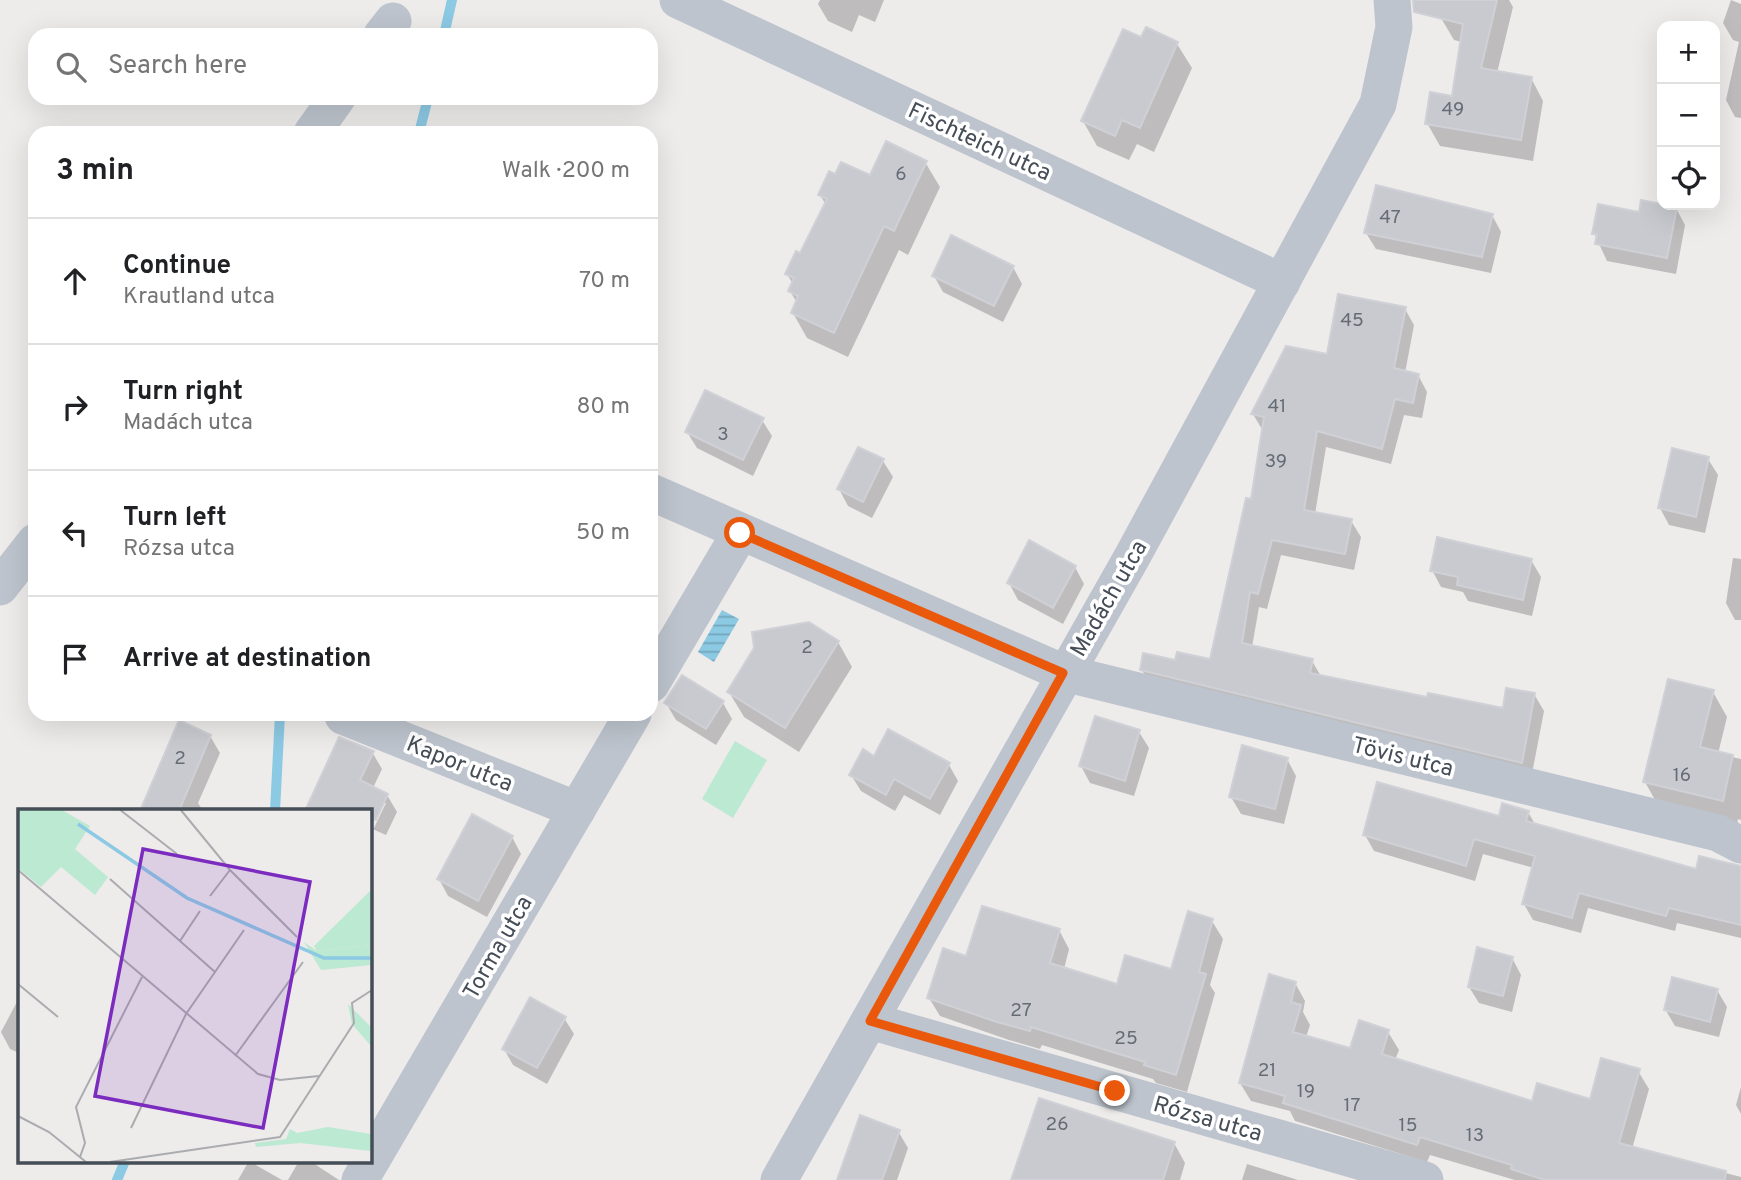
<!DOCTYPE html>
<html lang="en">
<head>
<meta charset="utf-8">
<style>
	body { margin:0; font-family:Overpass,sans-serif; background:#f6f6f6; color:#202124 }
	.controls { position:absolute; right:21px; top:21px; display:grid; overflow:hidden; border-radius:14px; box-shadow:0 7px 28px #0002 }
	.controls button { width:63px; height:63px; display:grid; place-items:center; padding:0; border:0; border-bottom:2px solid #e0e0e0; background:#fff; color:#202124; font:35px sans-serif }
	.stop { position:absolute; width:21px; height:21px; margin:-16px; border:5px solid #ea580c; border-radius:50%; background:#fff }
	.stop.end { background:#ea580c; border-color:#fff; box-shadow:0 2px 7px #0008 }
	.list { margin:0; padding:0; list-style:none }
	h2 { display:flex; justify-content:space-between; align-items:center; height:91px; margin:0; padding:0 28px; font-size:30px }
	h2 small { font-size:23px; font-weight:400; color:#757577 }
	.list li { display:grid; grid-template-columns:46px 1fr auto; gap:21px; align-items:center; box-sizing:border-box; height:126px; padding:0 28px; border-top:2px solid #e0e0e0 }
	.list b { display:block; font-size:26px; white-space:nowrap }
	.list p { margin:0; font-size:23px; white-space:nowrap; color:#757577 }
	.list em { font-size:23px; font-style:normal; color:#757577 }
	.icon { flex:none; width:38px; height:38px; fill:none; stroke:currentColor; stroke-width:2; stroke-linecap:round; stroke-linejoin:round }
	.map { position:relative; flex:none; width:1741px; height:1180px; overflow:hidden }
	.search { position:absolute; background:#fff; box-shadow:0 7px 28px #0002; left:28px; top:28px; width:630px; height:77px; display:flex; align-items:center; gap:18px; box-sizing:border-box; padding:0 24px; border-radius:21px; color:#757577; font-size:26px }
	.panel { position:absolute; background:#fff; box-shadow:0 7px 28px #0002; left:28px; top:126px; width:630px; height:595px; border-radius:21px }
	.map>svg:first-child { display:block }
	.green { fill:#bbe9d1 }
	.water { fill:url(#water-rules) }
	.shadow { fill:#0003; fill-rule:evenodd }
	.lines { fill:none; stroke-linecap:round; stroke-linejoin:round }
	.stream { stroke:#8cc9e3; stroke-width:10 }
	.building { fill:#c8cad0; stroke:#cfd1d6; stroke-width:2 }
	.street { stroke:#bdc4cd; stroke-width:37 }
	.route { stroke:#ea580c; stroke-width:9 }
	.labels { text-anchor:middle; stroke-width:7; stroke-linejoin:round; paint-order:stroke }
	.number-label { font-size:19px; fill:#666c75 }
	.street-label { font-size:23px; fill:#454d57; stroke:#fff }
	.inset-river { fill:none; stroke:#8cc9e3; stroke-width:3.5 }
	.inset-road { fill:none; stroke:#aaacb0; stroke-width:2 }
	.view { fill:#7b2cbf; fill-opacity:0.15; stroke:#7b2cbf; stroke-width:3.5 }
	.inset-edge { fill:none; stroke:#454d57; stroke-width:3.5 }
</style>
</head>
<body>
<div class="map">
<svg width="1741" height="1180" viewBox="0 0 1741 1180">
	<defs>
		<pattern id="water-rules" width="6" height="5" patternUnits="userSpaceOnUse" patternTransform="scale(1.75)"><rect width="6" height="5" fill="#8cc9e3"/><path d="M0 2.5h6" fill="none" stroke="#74a5bb"/></pattern>
	</defs>
	<rect width="100%" height="100%" fill="#eeebeb"/>
	<path class="green" d="M735 741 767 760 733 818 702 799Z"/>
	<path class="water" d="M722 610 739 619 714 662 698 652Z"/>
	<g class="shadow">
		<path d="M820 0H884L875 22 859 15 852 32 828 21 818 4Z"/>
		<path d="M1445 0H1509L1513 7 1497 73 1531 78 1543 101 1533 161 1440 146 1427 123 1454 98 1462 42 1454 40 1441 18Z"/>
		<path d="M1731 0 1741 4V118L1735 117 1726 100 1739 42 1733 40 1723 23Z"/>
		<path d="M1142 39 1177 44 1192 68 1154 152 1137 144 1129 160 1097 146 1083 121Z"/>
		<path d="M925 162 940 187 908 255 899 250 848 357 807 338 793 313 797 303 790 291 793 284 787 274 801 255 826 205 820 195Z"/>
		<path d="M1676 208 1685 225 1676 274 1607 261 1594 233 1640 214Z"/>
		<path d="M1492 215 1501 232 1491 273 1376 249 1366 233Z"/>
		<path d="M1013 267 1022 284 1003 322 943 292 934 276Z"/>
		<path d="M1405 309 1414 325 1405 373 1418 375 1427 392 1422 418 1404 415 1391 464 1326 447 1315 514 1351 521 1361 537 1354 570 1281 555 1267 609 1259 607 1252 647 1312 661 1322 678 1428 699 1504 710 1534 694 1544 711 1531 779 1151 686 1142 670 1177 662 1211 661 1252 501 1263 431 1253 414 1328 356Z"/>
		<path d="M762 420 772 436 753 476 697 448 687 432Z"/>
		<path d="M1708 459 1718 475 1705 533 1669 525 1660 508Z"/>
		<path d="M883 461 893 477 872 518 848 506 839 489Z"/>
		<path d="M1733 558 1741 559V620H1735L1726 603Z"/>
		<path d="M1531 560 1541 577 1532 616 1468 601 1463 592 1441 587 1432 570Z"/>
		<path d="M1075 567 1084 584 1063 624 1018 600 1009 583Z"/>
		<path d="M838 642 852 667 799 752 744 717 729 692Z"/>
		<path d="M1713 692 1727 717 1718 754 1741 759V820L1738 819 1737 825 1659 807 1645 782Z"/>
		<path d="M666 703H723L732 719 716 745 676 720Z"/>
		<path d="M1139 732 1149 748 1134 796 1090 783 1081 766Z"/>
		<path d="M210 736 220 753 198 803 203 811H142Z"/>
		<path d="M372 752 382 769 373 788 387 795 397 812 386 835 370 828 369 831V811L309 805ZM382 803H386L374 828 371 827Z"/>
		<path d="M875 758 949 765 958 781 940 815 904 795 895 811 861 791 851 775Z"/>
		<path d="M1287 759 1296 776 1284 824 1241 814 1231 797Z"/>
		<path d="M1528 812 1536 826 1697 871 1741 868V938L1677 923 1675 931 1588 908 1581 933 1533 920 1524 904 1534 868 1483 854 1475 881 1374 851 1365 835Z"/>
		<path d="M512 837 521 854 487 917 448 896 439 879Z"/>
		<path d="M1212 921 1223 939 1210 985 1215 993 1187 1092 1156 1083 1153 1079 1042 1045 1040 1049 1009 1040 940 1016 929 998 967 958 1059 930 1069 949 1064 969 1118 986 1172 972Z"/>
		<path d="M1512 958 1521 975 1512 1012 1479 1003 1469 987Z"/>
		<path d="M1295 983 1305 1001 1303 1012 1310 1025 1306 1037 1351 1050 1388 1032 1399 1050 1395 1060 1533 1104 1591 1101 1638 1071 1649 1089 1632 1149 1741 1177V1180H1515L1430 1155 1427 1162 1295 1121 1290 1111 1251 1101 1240 1083Z"/>
		<path d="M1717 990 1727 1007 1719 1037 1675 1026 1665 1009Z"/>
		<path d="M19 998V1053L10 1049 1 1032Z"/>
		<path d="M564 1018 574 1034 547 1084 513 1065 504 1049Z"/>
		<path d="M1741 1087V1114L1736 1105Z"/>
		<path d="M898 1131 908 1148 897 1180H839Z"/>
		<path d="M1174 1143 1185 1163 1180 1180H1013Z"/>
		<path d="M249 1161 282 1180H238Z"/>
		<path d="M299 1161H310L339 1180H288Z"/>
		<path d="M1247 1164 1298 1180H1242Z"/>
	</g>
	<g class="lines">
		<g class="stream">
			<path d="M444 35 452 0"/>
			<path d="M419 133 428 98"/>
			<path d="M275 811 280 714"/>
			<path d="M117 1180 125 1161"/>
		</g>
	</g>
	<g class="building">
		<path d="M1413 0H1497L1481 68 1532 77 1521 140 1425 124 1430 92 1452 96 1463 24 1414 12Z"/>
		<path d="M1146 27 1178 42 1140 128 1122 120 1115 136 1081 121 1123 29 1141 37Z"/>
		<path d="M886 141 927 161 894 231 884 226 834 333 791 313 798 296 788 291 794 278 785 274 796 251 800 253 827 199 818 195 829 171 835 174 841 162 870 175Z"/>
		<path d="M1376 185 1493 214 1482 257 1364 233Z"/>
		<path d="M1641 200 1677 207 1667 258 1595 244 1597 234H1592L1598 204 1639 212Z"/>
		<path d="M951 235 1014 266 994 306 932 276Z"/>
		<path d="M1338 294 1406 307 1394 368 1419 374 1413 403 1395 399 1382 449 1317 431 1304 510 1352 519 1345 554 1272 540 1258 594 1250 592 1242 643 1313 659 1310 673 1427 697 1428 693 1503 708 1506 688 1535 693 1522 763 1140 670 1143 653 1175 660 1177 652 1210 659 1246 498 1251 499 1264 417 1251 414 1286 346 1327 354Z"/>
		<path d="M705 390 764 418 743 460 685 432Z"/>
		<path d="M858 447 884 459 863 502 837 489Z"/>
		<path d="M1672 448 1709 457 1696 517 1658 508Z"/>
		<path d="M1437 537 1532 559 1523 600 1457 585 1458 577 1430 571Z"/>
		<path d="M1029 540 1076 566 1053 608 1007 583Z"/>
		<path d="M809 622 839 641 785 728 727 692 754 648 752 632Z"/>
		<path d="M682 675 724 701 706 729 664 703Z"/>
		<path d="M1668 679 1714 690 1700 747 1733 755 1723 801 1643 782Z"/>
		<path d="M1095 716 1140 730 1125 781 1079 766Z"/>
		<path d="M179 720 211 735 179 811H140Z"/>
		<path d="M888 729 950 763 930 799 894 779 886 795 849 775 863 749 874 756Z"/>
		<path d="M339 737 374 751 360 780 388 794 376 820 369 817V811H305Z"/>
		<path d="M1242 745 1288 758 1275 809 1229 797Z"/>
		<path d="M1377 782 1499 816 1502 803 1529 811 1526 821 1696 869 1699 856 1741 866V925L1669 908 1666 916 1579 893 1572 918 1522 904 1535 856 1474 839 1466 866 1363 835Z"/>
		<path d="M472 814 513 836 478 901 437 879Z"/>
		<path d="M982 906 1060 929 1050 963 1117 984 1125 955 1171 969 1188 911 1213 919 1199 972 1206 974 1176 1075 1144 1065 1145 1062 1031 1027 1030 1031 997 1022 927 998 943 948 966 956Z"/>
		<path d="M1477 947 1513 957 1503 996 1468 987Z"/>
		<path d="M1269 974 1296 982 1291 1002 1301 1005 1293 1032 1350 1048 1359 1020 1389 1030 1382 1054 1532 1101 1537 1083 1590 1099 1601 1058 1640 1069 1619 1143 1726 1171 1725 1180H1545L1511 1169 1512 1165 1420 1137 1417 1145 1283 1103 1285 1096 1239 1083Z"/>
		<path d="M1672 977 1718 989 1710 1022 1664 1010Z"/>
		<path d="M530 997 566 1017 537 1068 502 1049Z"/>
		<path d="M1039 1098 1175 1142 1163 1180H1011Z"/>
		<path d="M860 1115 900 1130 882 1180H837Z"/>
	</g>
	<g class="lines">
		<g class="street">
			<path d="M678 0 1282 282"/>
			<path d="M382 35 393 21"/>
			<path d="M312 133 337 98"/>
			<path d="M651 492 1064 673 1718 833 1741 845"/>
			<path d="M0 587 35 542"/>
			<path d="M651 684 740 533"/>
			<path d="M343 716 577 810"/>
			<path d="M870 1021 1425 1180"/>
			<path d="M360 1180 633 714"/>
			<path d="M779 1180 1132 557 1378 104 1394 27 1392 0"/>
		</g>
	</g>
	<g class="lines">
		<path class="route" d="M740 533 1063 673 870 1021 1115 1091"/>
	</g>
	<g class="labels">
		<g class="number-label">
			<text x="1453" y="115">49</text>
			<text x="901" y="180">6</text>
			<text x="1390" y="223">47</text>
			<text x="1352" y="326">45</text>
			<text x="1277" y="412">41</text>
			<text x="723" y="440">3</text>
			<text x="1276" y="467">39</text>
			<text x="807" y="653">2</text>
			<text x="180" y="764">2</text>
			<text x="1682" y="781">16</text>
			<text x="1021" y="1016">27</text>
			<text x="1126" y="1044">25</text>
			<text x="1267" y="1076">21</text>
			<text x="1306" y="1097">19</text>
			<text x="1352" y="1111">17</text>
			<text x="1057" y="1130">26</text>
			<text x="1408" y="1131">15</text>
			<text x="1475" y="1141">13</text>
		</g>
		<g class="street-label">
			<text transform="translate(980 141) rotate(25)" y="8">Fischteich utca</text>
			<text transform="translate(1108 598) rotate(-60)" y="8">Madách utca</text>
			<text transform="translate(1403 756) rotate(14)" y="8">Tövis utca</text>
			<text transform="translate(460 763) rotate(22)" y="8">Kapor utca</text>
			<text transform="translate(497 947) rotate(-60)" y="8">Torma utca</text>
			<text transform="translate(1208 1118) rotate(16)" y="8">Rózsa utca</text>
		</g>
	</g>
	<g transform="translate(18 809)">
		<rect width="354" height="354" fill="#eeebeb"/>
		<path d="M0 0H42L72 17 57 40 90 68 77 86 43 58 23 78 0 59ZM353 81V136L299 142 296 137ZM330 195 353 218V237L334 215ZM310 318 353 325V342L282 334 238 338 237 334 268 330 272 320 279 324Z" fill="#bbe9d1"/>
		<path d="M286 133 299 142 353 136V156L303 161Z" fill="#bbe9d1"/>
		<path class="inset-river" d="M60 15 169 89 306 149H354"/>
		<path class="inset-road" d="M101 0 159 45M162 0 212 61 279 128M0 61 240 265 262 271 301 267M92 70 197 163M192 87 212 61M162 132 182 102M0 175 40 208M217 247 285 153M0 307 31 323 68 353M113 319 168 205 226 121M62 348 67 334 58 298 124 168M92 353 262 328 336 214 334 194 354 181"/>
		<path class="view" d="M125 40 292 73 245 319 77 287Z"/>
		<rect width="354" height="354" class="inset-edge"/>
	</g>
</svg>
<div class="controls">
<button>+</button>
<button>−</button>
<button><svg class="icon" aria-label="locate" viewBox="0 0 24 24"><circle cx="12" cy="12" r="6"/><path d="M12 2v4M12 18v4M2 12h4M18 12h4"/></svg></button>
</div>
<div class="stop" style="left:740px;top:533px"></div>
<div class="stop end" style="left:1115px;top:1091px"></div>
<div class="search"><svg class="icon" aria-label="search" viewBox="0 0 24 24"><circle cx="10" cy="10" r="6"/><path d="M15 15l6 6"/></svg>Search here</div>
<section class="panel">
<h2>3 min<small>Walk · 200 m</small></h2>
<ul class="list">
<li><svg class="icon" aria-label="ahead" viewBox="0 0 24 24"><path d="M12 20V5M6 11l6-6 6 6"/></svg><div><b>Continue</b><p>Krautland utca</p></div><em>70 m</em></li>
<li><svg class="icon" aria-label="right" viewBox="0 0 24 24"><path d="M7 20v-9h11M14 6l5 5-5 5"/></svg><div><b>Turn right</b><p>Madách utca</p></div><em>80 m</em></li>
<li><svg class="icon" aria-label="left" viewBox="0 0 24 24"><path d="M17 20v-9H6M10 6l-5 5 5 5"/></svg><div><b>Turn left</b><p>Rózsa utca</p></div><em>50 m</em></li>
<li><svg class="icon" aria-label="arrive" viewBox="0 0 24 24"><path d="M6 21V4h12l-3 4 3 4H6"/></svg><div><b>Arrive at destination</b></div></li>
</ul>
</section>
</div>
</body>
</html>
